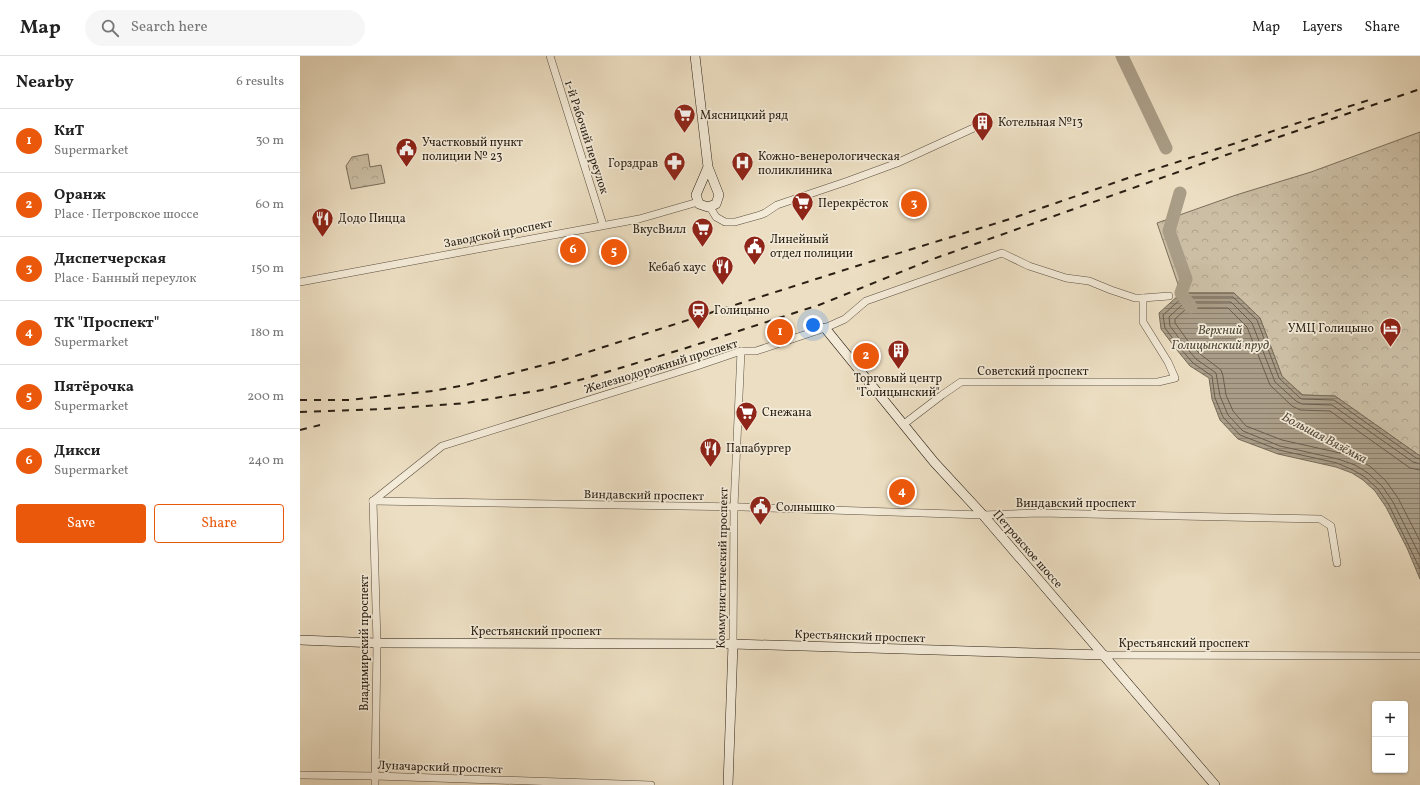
<!DOCTYPE html>
<html lang="en">
<head>
<meta charset="utf-8">
<style>
	body { margin:0; font-family:Vollkorn,serif; background:#f6f6f6; color:#222 }
	.controls { position:absolute; right:12px; bottom:12px; display:grid; overflow:hidden; border-radius:4px; box-shadow:0 1px 3px #0004 }
	.controls button { width:36px; height:36px; display:grid; place-items:center; padding:0; border:0; border-bottom:1px solid #e0e0e0; background:#fff; color:#222; font:20px sans-serif }
	.you { position:absolute; left:513px; top:269px; width:14px; height:14px; margin:-10px; border:3px solid #fff; border-radius:50%; background:#1a73e8; box-shadow:0 0 0 6px #1a73e833 }
	.badge { display:grid; place-items:center; width:26px; height:26px; border-radius:50%; background:#ea580c; color:#fff; font-size:13px; font-weight:700 }
	.pin { position:absolute; translate:-50% -50%; border:2px solid #fff; box-shadow:0 1px 4px #0006 }
	.list { margin:0; padding:0; list-style:none }
	h2 { display:flex; justify-content:space-between; align-items:center; height:52px; margin:0; padding:0 16px; font-size:17px }
	h2 small { font-size:13px; font-weight:400; color:#767676 }
	.list li { display:grid; grid-template-columns:26px 1fr auto; gap:12px; align-items:center; box-sizing:border-box; height:64px; padding:0 16px; border-top:1px solid #e0e0e0 }
	.list b { display:block; font-size:15px; white-space:nowrap }
	.list p { margin:0; font-size:13px; white-space:nowrap; color:#767676 }
	.list em { font-size:13px; font-style:normal; color:#767676 }
	.actions { display:flex; gap:8px; padding:12px 16px }
	.actions a { flex:1; padding:9px 0; border:1px solid #ea580c; border-radius:4px; text-align:center; font-size:14px; color:#ea580c }
	.actions .main { background:#ea580c; color:#fff }
	.icon { flex:none; width:22px; height:22px; fill:none; stroke:currentColor; stroke-width:2; stroke-linecap:round; stroke-linejoin:round }
	.map { position:relative; flex:none; width:1120px; height:729px; overflow:hidden }
	header { display:flex; align-items:center; gap:24px; box-sizing:border-box; height:56px; padding:0 20px; background:#fff; border-bottom:1px solid #e0e0e0 }
	header strong { font-size:19px }
	nav { display:flex; gap:22px; margin-inline-start:auto; font-size:14px }
	.search { width:280px; height:36px; background:#f6f6f6; display:flex; align-items:center; gap:10px; box-sizing:border-box; padding:0 14px; border-radius:22px; color:#767676; font-size:15px }
	main { display:flex }
	aside { flex:1; background:#fff }
	.map>svg:first-child { display:block }
	.forest { fill:url(#forest-crowns); stroke:#7a6e5c }
	.water { fill:url(#water-rules); stroke:#766b59 }
	.lines { fill:none; stroke-linecap:round; stroke-linejoin:round }
	.shore { stroke:#6a5e4e; stroke-width:1 }
	.river { stroke:#aa9d87; stroke-width:13 }
	.street-casing { stroke:#5a4f40; stroke-width:8 }
	.secondary-casing { stroke:#291f14; stroke-width:10 }
	.street { stroke:#f3ead7; stroke-width:7 }
	.secondary { stroke:#f3ead7; stroke-width:9 }
	.rail { stroke:#291f14; stroke-width:2; stroke-dasharray:7 7; stroke-linecap:butt }
	.labels { text-anchor:middle; stroke-width:3.5; stroke-linejoin:round; paint-order:stroke }
	.poi-label { font-size:12px; fill:#291f14; stroke:#f3ead7; text-anchor:start }
	.street-label { font-size:12px; fill:#291f14; stroke:#f3ead7 }
	.water-label { font-size:13px; font-style:italic; fill:#564b3c; stroke:#f3ead7 }
</style>
</head>
<body>
<header>
<strong>Map</strong>
<div class="search"><svg class="icon" aria-label="search" viewBox="0 0 24 24"><circle cx="10" cy="10" r="6"/><path d="M15 15l6 6"/></svg>Search here</div>
<nav><a>Map</a><a>Layers</a><a>Share</a></nav>
</header>
<main>
<aside>
<h2>Nearby<small>6 results</small></h2>
<ul class="list">
<li><span class="badge">1</span><div><b>КиТ</b><p>Supermarket</p></div><em>30 m</em></li>
<li><span class="badge">2</span><div><b>Оранж</b><p>Place · Петровское шоссе</p></div><em>60 m</em></li>
<li><span class="badge">3</span><div><b>Диспетчерская</b><p>Place · Банный переулок</p></div><em>150 m</em></li>
<li><span class="badge">4</span><div><b>ТК &quot;Проспект&quot;</b><p>Supermarket</p></div><em>180 m</em></li>
<li><span class="badge">5</span><div><b>Пятёрочка</b><p>Supermarket</p></div><em>200 m</em></li>
<li><span class="badge">6</span><div><b>Дикси</b><p>Supermarket</p></div><em>240 m</em></li>
</ul>
<div class="actions"><a class="main">Save</a><a>Share</a></div>
</aside>
<div class="map">
<svg width="1120" height="729" viewBox="0 0 1120 729">
	<defs>
		<pattern id="forest-crowns" width="20" height="18" patternUnits="userSpaceOnUse"><rect width="20" height="18" fill="#cbbea4"/><path d="M2 6a3 3 0 1 1 6 0M12 15a3 3 0 1 1 6 0" fill="none" stroke="#aea38c"/></pattern>
		<pattern id="water-rules" width="6" height="5" patternUnits="userSpaceOnUse"><rect width="6" height="5" fill="#aa9d87"/><path d="M0 2.5h6" fill="none" stroke="#8a7f6d"/></pattern>
	</defs>
	<rect width="100%" height="100%" fill="#ecdec2"/>
	<filter id="stains"><feTurbulence type="fractalNoise" baseFrequency=".005" numOctaves="4"/><feColorMatrix values="0 0 0 0 .2 0 0 0 0 .09 0 0 0 0 .02 0 0 0 .5 -.17"/></filter>
	<radialGradient id="worn" r=".72"><stop offset=".6" stop-color="#630" stop-opacity="0"/><stop offset="1" stop-color="#630" stop-opacity=".3"/></radialGradient>
	<g class="forest">
		<path d="M1120 76V400L1035 340 1003 339 982 321 960 262 934 237H881L857 167 936 139 1011 116Z"/>
		<path d="M68 98 70 111 81 109 85 127 51 133 46 110 52 101Z"/>
	</g>
	<path class="water" d="M881 237H934L960 262 982 320 1002 339 1035 340 1120 400V523L1107 492 1086 451 1075 435 1063 424 1052 417 1036 411 978 398 938 383 920 364 912 343 909 322 890 310 877 294 861 273 859 257Z"/>
	<g class="lines">
		<g class="shore">
			<path d="M1120 403 1116 402 1034 344 1002 343 1000 342 979 322 957 264 933 241H883L863 259 865 272 880 292 893 307 912 320 915 342 923 361 940 379 979 394 1037 407 1053 414 1065 421 1078 433 1089 449 1120 513"/>
			<path d="M1120 408 1113 406 1032 349 1002 348 996 345 975 326 952 267 931 246H885L869 261 870 270 884 289 896 303 916 317 920 340 928 359 943 375 980 390 1038 403 1055 409 1068 417 1082 430 1093 446 1120 500"/>
			<path d="M1120 414 1110 412 1030 355 1000 354 992 350 970 329 947 271 928 252H887L875 263V267L888 285 900 298 921 314 923 320 926 339 933 355 946 370 982 384 1040 397 1058 403 1071 411 1086 425 1098 442 1120 485"/>
		</g>
		<g class="river">
			<path d="M822 0 866 92"/>
			<path d="M880 137 869 175 886 223 881 237 891 251"/>
		</g>
		<defs>
			<g id="street">
				<path d="M250 0 303 169"/>
				<path d="M410 151 416 161 425 166H435L460 159 465 157 477 149 548 125 597 107 678 70"/>
				<path d="M0 226 339 163 398 146"/>
				<path d="M604 368 642 339 661 326H858L875 322 868 306 843 266V242"/>
				<path d="M73 445 443 451 683 459 740 457 1020 463 1031 470 1037 507"/>
				<path d="M73 445 142 390 397 310 441 295H456L525 272 545 263 566 245 702 197 729 210 766 222 789 225 811 234 835 242H843L869 240"/>
				<path d="M73 445 77 587 75 729"/>
				<path d="M433 588 434 451 441 295"/>
				<path d="M804 599 1120 600"/>
				<path d="M0 719 75 720 351 729"/>
			</g>
			<g id="secondary">
				<path d="M395 0 408 111 419 139 416 148 408 151 399 148 396 139 408 111"/>
				<path d="M525 272 634 406 683 459 915 729"/>
				<path d="M0 584 77 587 433 588 804 599"/>
				<path d="M428 729 433 588"/>
			</g>
		</defs>
		<use href="#street" class="street-casing"/>
		<use href="#secondary" class="secondary-casing"/>
		<use href="#street" class="street"/>
		<use href="#secondary" class="secondary"/>
		<g class="rail">
			<path d="M0 344H49L133 335 166 329 263 304 560 209 710 163 828 122 1069 44"/>
			<path d="M0 356 84 353 166 347 242 334 287 322 383 293 519 249 633 203 926 99 1120 33"/>
			<path d="M0 374 20 369"/>
		</g>
	</g>
	<defs>
		<symbol id="supermarket-pin" viewBox="-11 -11 22 30"><path d="M0 17L-7.5 6A9.5 9.5 0 1 1 7.5 6Z" fill="#8f2418" stroke="#f3ead7"/><path d="M-6-5.5h2.5l.6 2H6L4.5 2H-2.5L-4.4-4H-6ZM-1.5 3.2a1.3 1.3 0 1 0 .1 0ZM3 3.2a1.3 1.3 0 1 0 .1 0Z" fill="#fff"/></symbol>
		<symbol id="building-pin" viewBox="-11 -11 22 30"><path d="M0 17L-7.5 6A9.5 9.5 0 1 1 7.5 6Z" fill="#8f2418" stroke="#f3ead7"/><path d="M-4-6H4V6H1V3H-1V6H-4ZM-2.5-4.3h1.7v1.8h-1.7ZM.8-4.3h1.7v1.8H.8ZM-2.5-1h1.7V.8h-1.7ZM.8-1h1.7V.8H.8Z" fill="#fff"/></symbol>
		<symbol id="civic-pin" viewBox="-11 -11 22 30"><path d="M0 17L-7.5 6A9.5 9.5 0 1 1 7.5 6Z" fill="#8f2418" stroke="#f3ead7"/><path d="M-.6-6.5H3V-4.5H.6V-3L4-1V1h2V6H-6V1h2V-1L-.6-3ZM-1.2 2.5V6h2.4V2.5Z" fill="#fff"/></symbol>
		<symbol id="pharmacy-pin" viewBox="-11 -11 22 30"><path d="M0 17L-7.5 6A9.5 9.5 0 1 1 7.5 6Z" fill="#8f2418" stroke="#f3ead7"/><path d="M-2-6h4v4h4v4h-4v4h-4v-4h-4v-4h4Z" fill="#fff"/></symbol>
		<symbol id="hospital-pin" viewBox="-11 -11 22 30"><path d="M0 17L-7.5 6A9.5 9.5 0 1 1 7.5 6Z" fill="#8f2418" stroke="#f3ead7"/><path d="M-5-5h3v3.5h4V-5h3V5h-3V1.5h-4V5h-3Z" fill="#fff"/></symbol>
		<symbol id="restaurant-pin" viewBox="-11 -11 22 30"><path d="M0 17L-7.5 6A9.5 9.5 0 1 1 7.5 6Z" fill="#8f2418" stroke="#f3ead7"/><path d="M-5-6h1v4h1v-4h1v4h1v-4h1v5L-1.5 .5V6h-2V.5L-5-1ZM5-6V6H3V1.5H1.5Q1.5-4 5-6Z" fill="#fff"/></symbol>
		<symbol id="station-pin" viewBox="-11 -11 22 30"><path d="M0 17L-7.5 6A9.5 9.5 0 1 1 7.5 6Z" fill="#8f2418" stroke="#f3ead7"/><path d="M-3-6H3Q5-6 5-4V2Q5 4 3 4L4.5 6H3L1.5 4h-3L-3 6H-4.5L-3 4Q-5 4-5 2V-4Q-5-6-3-6ZM-3.5-4v3h7v-3ZM-3.5 1v1.5H-2V1ZM2 1v1.5H3.5V1Z" fill="#fff"/></symbol>
		<symbol id="hotel-pin" viewBox="-11 -11 22 30"><path d="M0 17L-7.5 6A9.5 9.5 0 1 1 7.5 6Z" fill="#8f2418" stroke="#f3ead7"/><path d="M-6-4.5h1.5V1H6V5H4.5V3h-9V5H-6ZM-4 0a1.8 1.8 0 1 1 3.6 0ZM.5 0V-2.5h3Q6-2.5 6 0Z" fill="#fff"/></symbol>
	</defs>
	<g fill-rule="evenodd">
		<use href="#supermarket-pin" x="372" y="46" width="25" height="34"/>
		<use href="#building-pin" x="670" y="54" width="25" height="34"/>
		<use href="#civic-pin" x="94" y="80" width="25" height="34"/>
		<use href="#pharmacy-pin" x="362" y="94" width="25" height="34"/>
		<use href="#hospital-pin" x="430" y="94" width="25" height="34"/>
		<use href="#supermarket-pin" x="490" y="134" width="25" height="34"/>
		<use href="#restaurant-pin" x="10" y="150" width="25" height="34"/>
		<use href="#supermarket-pin" x="390" y="160" width="25" height="34"/>
		<use href="#civic-pin" x="442" y="178" width="25" height="34"/>
		<use href="#restaurant-pin" x="410" y="198" width="25" height="34"/>
		<use href="#station-pin" x="386" y="242" width="25" height="34"/>
		<use href="#hotel-pin" x="1078" y="260" width="25" height="34"/>
		<use href="#building-pin" x="586" y="282" width="25" height="34"/>
		<use href="#supermarket-pin" x="434" y="344" width="25" height="34"/>
		<use href="#restaurant-pin" x="398" y="380" width="25" height="34"/>
		<use href="#civic-pin" x="448" y="438" width="25" height="34"/>
	</g>
	<g class="labels">
		<g class="poi-label">
			<text x="400" y="63">Мясницкий ряд</text>
			<text x="698" y="70">Котельная №13</text>
			<text x="122" y="90">Участковый пункт<tspan x="122" dy="14">полиции № 23</tspan></text>
			<text x="458" y="104">Кожно-венерологическая<tspan x="458" dy="14">поликлиника</tspan></text>
			<text x="358" y="111" text-anchor="end">Горздрав</text>
			<text x="518" y="151">Перекрёсток</text>
			<text x="38" y="166">Додо Пицца</text>
			<text x="386" y="177" text-anchor="end">ВкусВилл</text>
			<text x="470" y="187">Линейный<tspan x="470" dy="14">отдел полиции</tspan></text>
			<text x="406" y="215" text-anchor="end">Кебаб хаус</text>
			<text x="414" y="258">Голицыно</text>
			<text x="1074" y="276" text-anchor="end">УМЦ Голицыно</text>
			<text x="598" y="326" text-anchor="middle">Торговый центр<tspan x="598" dy="14">"Голицынский"</tspan></text>
			<text x="462" y="360">Снежана</text>
			<text x="426" y="396">Папабургер</text>
			<text x="476" y="455">Солнышко</text>
		</g>
		<g class="street-label">
			<text transform="translate(287 81) rotate(72)" y="4">1-й Рабочий переулок</text>
			<text transform="translate(198 177) rotate(-11)" y="4">Заводской проспект</text>
			<text transform="translate(361 310) rotate(-17)" y="4">Железнодорожный проспект</text>
			<text x="733" y="319">Советский проспект</text>
			<text transform="translate(344 439) rotate(1)" y="4">Виндавский проспект</text>
			<text x="776" y="451">Виндавский проспект</text>
			<text transform="translate(728 493) rotate(49)" y="4">Петровское шоссе</text>
			<text transform="translate(422 512) rotate(-89)" y="4">Коммунистический проспект</text>
			<text x="236" y="579">Крестьянский проспект</text>
			<text transform="translate(560 580) rotate(2)" y="4">Крестьянский проспект</text>
			<text transform="translate(64 587) rotate(-90)" y="4">Владимирский проспект</text>
			<text x="884" y="591">Крестьянский проспект</text>
			<text transform="translate(140 711) rotate(2)" y="4">Луначарский проспект</text>
		</g>
		<g class="water-label">
			<text x="920" y="278">Верхний<tspan x="920" dy="15">Голицынский пруд</tspan></text>
			<text transform="translate(1025 381) rotate(28)" y="5">Большая Вязёмка</text>
		</g>
	</g>
	<rect width="100%" height="100%" filter="url(#stains)"/>
	<rect width="100%" height="100%" fill="url(#worn)"/>
</svg>
<div class="controls">
<button>+</button>
<button>−</button>
</div>
<div class="you"></div>
<div class="pin badge" style="left:480px;top:276px">1</div>
<div class="pin badge" style="left:566px;top:300px">2</div>
<div class="pin badge" style="left:614px;top:148px">3</div>
<div class="pin badge" style="left:602px;top:436px">4</div>
<div class="pin badge" style="left:314px;top:196px">5</div>
<div class="pin badge" style="left:273px;top:194px">6</div>
</div>
</main>
</body>
</html>
